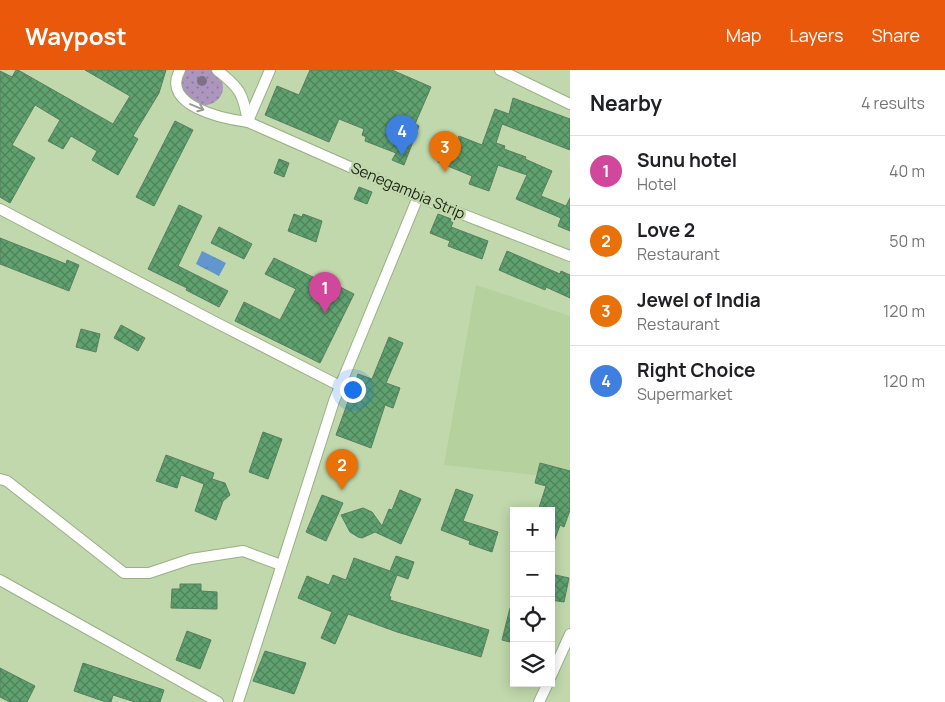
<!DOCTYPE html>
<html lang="en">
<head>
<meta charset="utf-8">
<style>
	body { margin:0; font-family:Manrope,sans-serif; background:#f6f6f6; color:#202124 }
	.controls { position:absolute; right:15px; bottom:15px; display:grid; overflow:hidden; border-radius:0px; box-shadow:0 2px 12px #0003 }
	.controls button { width:45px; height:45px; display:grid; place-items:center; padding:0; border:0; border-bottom:1px solid #e0e0e0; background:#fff; color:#202124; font:25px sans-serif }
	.you { position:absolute; left:352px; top:319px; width:18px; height:18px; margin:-12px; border:4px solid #fff; border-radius:50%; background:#1a73e8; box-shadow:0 0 0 8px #1a73e833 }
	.badge { display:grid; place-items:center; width:32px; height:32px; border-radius:50%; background:#ea580c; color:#fff; font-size:16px; font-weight:700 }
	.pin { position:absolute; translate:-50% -41px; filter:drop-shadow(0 1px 2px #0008) }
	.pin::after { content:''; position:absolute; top:26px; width:18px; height:15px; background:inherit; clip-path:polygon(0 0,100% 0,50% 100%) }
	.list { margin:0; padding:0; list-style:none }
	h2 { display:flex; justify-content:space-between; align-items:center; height:65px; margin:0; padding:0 20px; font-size:21px }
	h2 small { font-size:16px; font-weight:400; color:#757577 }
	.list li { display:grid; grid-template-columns:32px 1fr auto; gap:15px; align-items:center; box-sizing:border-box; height:70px; padding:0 20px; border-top:1px solid #e0e0e0 }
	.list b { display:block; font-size:19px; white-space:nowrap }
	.list p { margin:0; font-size:16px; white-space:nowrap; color:#757577 }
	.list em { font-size:16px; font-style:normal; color:#757577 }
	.icon { flex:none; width:28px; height:28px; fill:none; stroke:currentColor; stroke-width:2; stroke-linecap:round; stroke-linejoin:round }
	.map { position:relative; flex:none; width:570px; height:632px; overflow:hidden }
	header { display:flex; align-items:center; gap:30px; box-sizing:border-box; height:70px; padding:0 25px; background:#ea580c; color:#fff }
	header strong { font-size:24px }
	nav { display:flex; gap:28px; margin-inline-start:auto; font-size:18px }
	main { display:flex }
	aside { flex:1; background:#fff }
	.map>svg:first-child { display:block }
	.built { fill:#b5d19d }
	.grass { fill:url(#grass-dots) }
	.water { fill:url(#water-ripples) }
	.building { fill:url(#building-cross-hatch); stroke:#577f60 }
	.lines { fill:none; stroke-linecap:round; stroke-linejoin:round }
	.street-casing { stroke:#99b084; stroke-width:12 }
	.street { stroke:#fff; stroke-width:10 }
	.tree { fill:#807086 }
	.oneway { stroke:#989c94 }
	.labels { text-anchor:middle; stroke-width:5; stroke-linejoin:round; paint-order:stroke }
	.street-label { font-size:15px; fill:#192211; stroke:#c0d8ab }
</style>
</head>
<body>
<header>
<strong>Waypost</strong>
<nav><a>Map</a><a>Layers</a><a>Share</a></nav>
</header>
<main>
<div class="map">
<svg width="570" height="632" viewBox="0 0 570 632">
	<defs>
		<pattern id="grass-dots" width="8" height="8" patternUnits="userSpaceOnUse" patternTransform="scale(1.25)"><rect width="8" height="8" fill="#ad96be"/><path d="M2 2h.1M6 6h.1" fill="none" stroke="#8c7a99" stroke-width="1.8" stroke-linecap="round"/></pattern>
		<pattern id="water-ripples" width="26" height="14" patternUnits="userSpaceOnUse" patternTransform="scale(1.25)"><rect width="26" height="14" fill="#6196ce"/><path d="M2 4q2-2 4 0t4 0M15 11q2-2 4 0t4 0" fill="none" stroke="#4f7aa6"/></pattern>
		<pattern id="building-cross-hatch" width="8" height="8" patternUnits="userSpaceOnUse" patternTransform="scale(1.25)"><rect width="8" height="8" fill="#5fa16f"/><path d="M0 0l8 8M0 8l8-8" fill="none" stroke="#4e835a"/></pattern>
	</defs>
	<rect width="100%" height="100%" fill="#c0d8ab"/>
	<path class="built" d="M476 215 570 246V409L444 395Z"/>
	<path class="grass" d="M184 0H213C234 17 219 40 194 35L179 16Z"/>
	<path class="water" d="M202 181 226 193 219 206 196 194Z"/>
	<g class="building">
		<path d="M16 0H18L113 54 130 26 85 0H166L159 23 133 66 138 69 118 105 92 90 97 81 71 66 63 79 48 71 60 50 35 35 12 75 35 88 10 133 0 127V1L12 7Z"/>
		<path d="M310 0H392L431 17 415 54 419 56 404 95 392 90 396 83 365 71 366 67 362 65 364 59 339 49 329 72 265 45 277 16 299 25Z"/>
		<path d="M513 28 570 49V80L502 54 496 73 505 76 504 79 526 87 525 89 552 101 541 126 566 136 570 128V161L558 156 561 148 516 129 527 105 498 95 489 121 469 114 472 106 438 92 445 74 454 77 459 66 482 75 495 39 509 44Z"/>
		<path d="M175 51 193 60 154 136 136 127Z"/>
		<path d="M279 89 289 93 284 107 274 103Z"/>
		<path d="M359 117 372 122 367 134 354 129Z"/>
		<path d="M179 135 202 146 178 196 228 221 219 237 186 220 187 218 148 199Z"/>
		<path d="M294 144 302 147 303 144 322 151 316 172 288 161Z"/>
		<path d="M438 144 454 150 451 157 488 171 482 189 448 176 450 171 430 163Z"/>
		<path d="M219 157 252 174 244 189 211 173Z"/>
		<path d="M0 168 66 194 67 190 79 195 69 221 0 194Z"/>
		<path d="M507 181 560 204 561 201 570 205V228L546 217 545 220 499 200Z"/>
		<path d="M274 188 321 211 322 208 354 224 320 293 235 251 244 232 280 250 296 219 265 204Z"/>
		<path d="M121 255 145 268 138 281 114 268Z"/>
		<path d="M81 259 100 264 96 282 76 277Z"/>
		<path d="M389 267 403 273 386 313 400 318 393 338 385 335 371 378 336 365 358 304 372 309Z"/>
		<path d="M263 362 282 369 268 409 249 402Z"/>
		<path d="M166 385 214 403 212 409 225 413 230 425 223 431 216 450 195 441 204 414 181 405 177 418 156 411Z"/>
		<path d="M540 393 570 401V440L564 457 560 455 552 477 551 441H538L546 416 535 413Z"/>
		<path d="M456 419 473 425 463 451 498 462 492 482 469 474 470 471 441 460Z"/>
		<path d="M400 420 421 429 401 474 375 462 362 468 358 467 350 462 341 445 363 438 372 442 382 456 389 439 392 440Z"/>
		<path d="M322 425 343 433 326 471 306 462Z"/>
		<path d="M396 486 414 492 408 509 397 505 389 526 391 527 390 530 489 560 481 587 397 562 348 544 335 574 321 568 332 542 298 528 307 506 329 515 333 505 346 510 354 488 390 501Z"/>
		<path d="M551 504 569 508 564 532 551 530Z"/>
		<path d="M180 514H201V521L217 522V539L171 538 172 519H180Z"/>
		<path d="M510 538H514V573L502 570Z"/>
		<path d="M187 561 211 570 200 599 176 590Z"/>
		<path d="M265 581 306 593 294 624 253 611Z"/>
		<path d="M83 593 164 620 160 632H135L113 625 111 632H106L74 621Z"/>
		<path d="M0 598 35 616 27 632H10L0 627Z"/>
	</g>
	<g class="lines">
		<defs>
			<g id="street">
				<path d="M180 0C160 36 224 49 248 52L418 127 570 186"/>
				<path d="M217 0C240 18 243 23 248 52"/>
				<path d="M500 0 570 34"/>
				<path d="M248 51 270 0"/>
				<path d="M0 139 215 252 340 316"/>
				<path d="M0 409 7 411 124 503H149L191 489 243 481 281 495"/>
				<path d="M0 510 218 632"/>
				<path d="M551 606 570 564"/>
				<path d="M238 632 334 331 418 127"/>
				<path d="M539 632 548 613"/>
			</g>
		</defs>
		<use href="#street" class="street-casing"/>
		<use href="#street" class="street"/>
	</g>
	<circle class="tree" cx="202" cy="11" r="5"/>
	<defs><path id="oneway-shaft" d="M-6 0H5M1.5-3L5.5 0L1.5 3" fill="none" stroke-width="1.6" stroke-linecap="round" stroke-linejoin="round" transform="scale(1.25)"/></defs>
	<use class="oneway" href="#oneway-shaft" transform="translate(197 37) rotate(23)"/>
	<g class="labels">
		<g class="street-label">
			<text transform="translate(408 121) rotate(23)" y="5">Senegambia Strip</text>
		</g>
	</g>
</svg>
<div class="controls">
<button>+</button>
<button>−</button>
<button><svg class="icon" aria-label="locate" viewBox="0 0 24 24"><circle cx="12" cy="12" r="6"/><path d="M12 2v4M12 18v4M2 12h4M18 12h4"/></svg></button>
<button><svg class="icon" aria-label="layers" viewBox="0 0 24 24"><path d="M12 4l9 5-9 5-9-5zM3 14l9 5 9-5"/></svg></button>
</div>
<div class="you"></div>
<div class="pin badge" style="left:325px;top:243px;background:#d1479c">1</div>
<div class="pin badge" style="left:342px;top:420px;background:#e8710a">2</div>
<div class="pin badge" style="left:445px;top:102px;background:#e8710a">3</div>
<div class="pin badge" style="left:402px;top:86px;background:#3f7fe0">4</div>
</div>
<aside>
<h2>Nearby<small>4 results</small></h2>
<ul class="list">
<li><span class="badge" style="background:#d1479c">1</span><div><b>Sunu hotel</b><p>Hotel</p></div><em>40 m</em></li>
<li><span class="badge" style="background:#e8710a">2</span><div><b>Love 2</b><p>Restaurant</p></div><em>50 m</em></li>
<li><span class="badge" style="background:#e8710a">3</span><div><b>Jewel of India</b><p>Restaurant</p></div><em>120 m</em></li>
<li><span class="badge" style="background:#3f7fe0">4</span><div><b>Right Choice</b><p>Supermarket</p></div><em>120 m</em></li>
</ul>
</aside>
</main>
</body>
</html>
